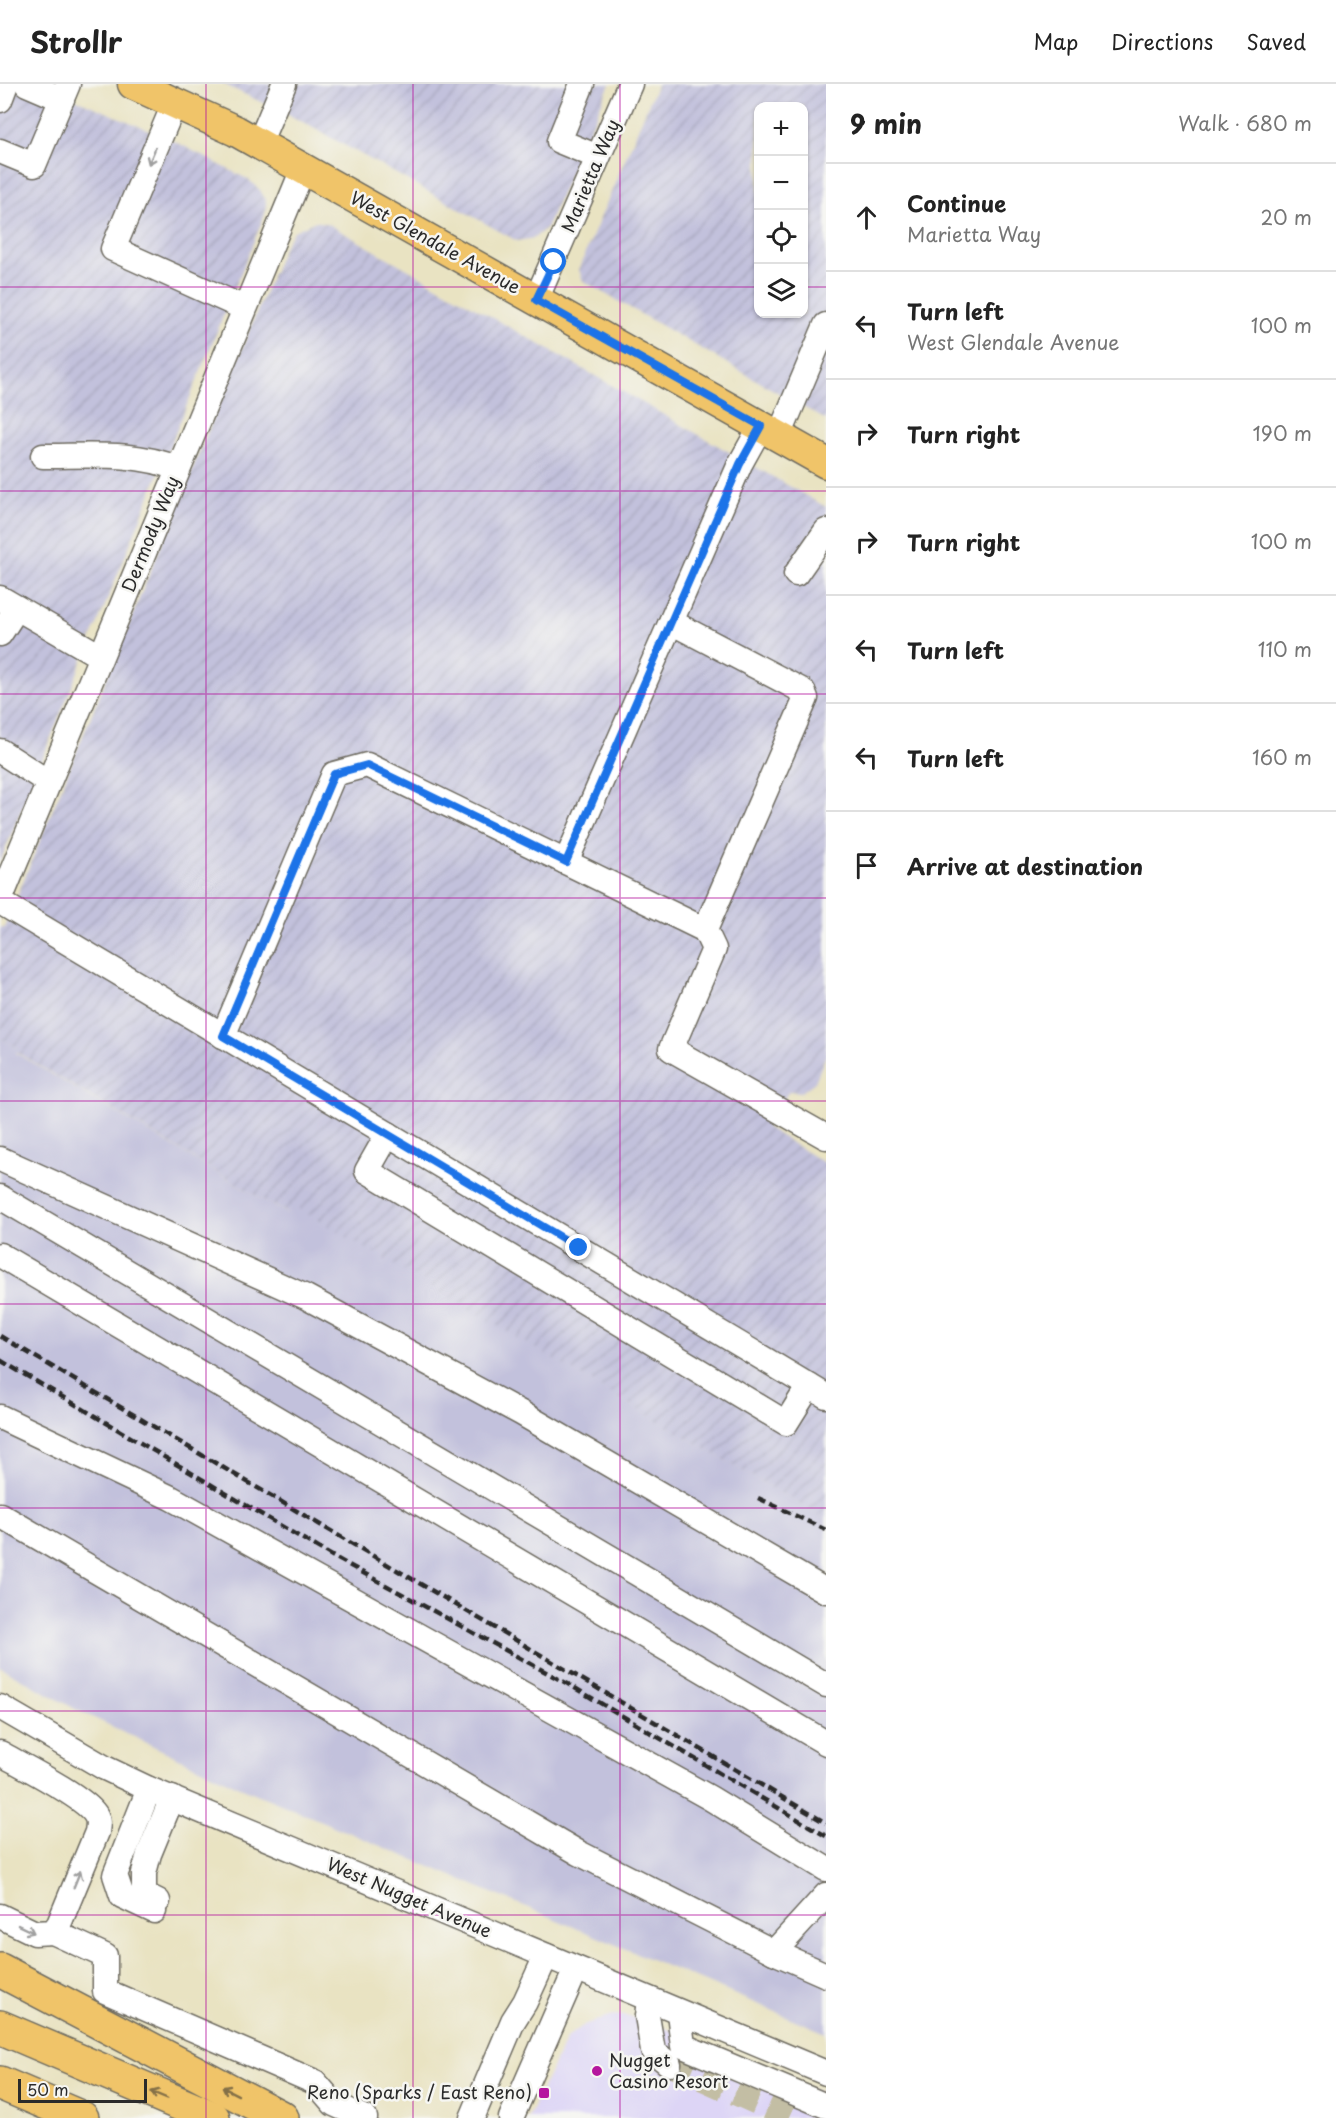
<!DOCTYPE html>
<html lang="en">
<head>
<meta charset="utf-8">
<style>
	body { margin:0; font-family:"Playpen Sans",sans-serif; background:#f2f2f2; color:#222 }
	.controls { position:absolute; right:18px; top:18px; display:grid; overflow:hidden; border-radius:12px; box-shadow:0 2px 4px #0004 }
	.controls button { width:54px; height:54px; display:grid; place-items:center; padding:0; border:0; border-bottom:2px solid #e0e0e0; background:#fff; color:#222; font:30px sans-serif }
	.scale { position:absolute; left:18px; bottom:15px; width:129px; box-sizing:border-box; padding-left:6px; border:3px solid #2b2b2b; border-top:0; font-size:16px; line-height:21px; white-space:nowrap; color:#2b2b2b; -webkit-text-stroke:4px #f6f6f2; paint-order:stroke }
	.stop { position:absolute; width:18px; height:18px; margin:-14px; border:4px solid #1a73e8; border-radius:50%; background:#fff }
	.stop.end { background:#1a73e8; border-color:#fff; box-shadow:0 2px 6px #0008 }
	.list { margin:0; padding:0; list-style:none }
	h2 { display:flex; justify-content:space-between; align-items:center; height:78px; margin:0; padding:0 24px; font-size:26px }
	h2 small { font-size:20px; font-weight:400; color:#767676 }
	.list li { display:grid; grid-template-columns:39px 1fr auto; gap:18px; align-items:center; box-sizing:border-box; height:108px; padding:0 24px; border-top:2px solid #e0e0e0 }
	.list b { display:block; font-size:22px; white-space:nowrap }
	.list p { margin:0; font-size:20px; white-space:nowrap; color:#767676 }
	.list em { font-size:20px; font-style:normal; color:#767676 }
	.icon { flex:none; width:33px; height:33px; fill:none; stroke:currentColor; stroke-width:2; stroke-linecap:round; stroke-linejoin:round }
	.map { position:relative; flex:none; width:826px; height:2034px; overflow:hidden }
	header { display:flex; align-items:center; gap:36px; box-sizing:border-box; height:84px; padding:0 30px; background:#fff; border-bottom:2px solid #e0e0e0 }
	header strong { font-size:28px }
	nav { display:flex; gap:33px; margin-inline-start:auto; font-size:21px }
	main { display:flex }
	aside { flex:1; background:#fff }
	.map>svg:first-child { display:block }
	.built { fill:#ddd5f6 }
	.industrial { fill:url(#industrial-furrows); fill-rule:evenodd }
	.railway { fill:#c2c1dc }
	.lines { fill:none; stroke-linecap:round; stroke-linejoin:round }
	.minor-tunnel { stroke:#c3bea4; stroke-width:24; stroke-dasharray:24 12; stroke-linecap:butt }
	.minor-casing { stroke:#6e6b60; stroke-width:27 }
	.major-casing { stroke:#6e6b60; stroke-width:33 }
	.highway-casing { stroke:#6e6b60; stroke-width:36 }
	.minor { stroke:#fff; stroke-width:24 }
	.major { stroke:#f0c469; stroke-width:30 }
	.highway { stroke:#f0c469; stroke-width:33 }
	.rail { stroke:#2b2b2b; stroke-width:4.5; stroke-dasharray:9 4.5; stroke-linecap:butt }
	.oneway { stroke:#a0a0a0 }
	.oneway2 { stroke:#847047 }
	.route { stroke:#1a73e8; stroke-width:8 }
	.grid { fill:none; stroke:#b5179e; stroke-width:1.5; stroke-opacity:0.55 }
	.poi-dot { fill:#b5179e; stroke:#f6f6f2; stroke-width:2 }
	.labels { text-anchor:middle; stroke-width:5; stroke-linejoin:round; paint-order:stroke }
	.street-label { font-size:18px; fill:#2b2b2b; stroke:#f6f6f2 }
	.poi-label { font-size:18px; fill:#2b2b2b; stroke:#f6f6f2; text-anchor:start }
</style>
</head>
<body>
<header>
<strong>Strollr</strong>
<nav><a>Map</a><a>Directions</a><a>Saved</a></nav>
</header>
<main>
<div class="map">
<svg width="826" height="2034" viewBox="0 0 826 2034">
	<defs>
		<pattern id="industrial-furrows" width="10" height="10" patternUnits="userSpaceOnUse" patternTransform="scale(1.5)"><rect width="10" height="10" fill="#c2c1dc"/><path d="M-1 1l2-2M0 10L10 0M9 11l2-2" fill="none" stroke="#a7a6bd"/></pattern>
	</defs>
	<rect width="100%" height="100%" fill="#f6f6f2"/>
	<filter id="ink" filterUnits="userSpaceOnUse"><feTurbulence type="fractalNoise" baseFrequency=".0167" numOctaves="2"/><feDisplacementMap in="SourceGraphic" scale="12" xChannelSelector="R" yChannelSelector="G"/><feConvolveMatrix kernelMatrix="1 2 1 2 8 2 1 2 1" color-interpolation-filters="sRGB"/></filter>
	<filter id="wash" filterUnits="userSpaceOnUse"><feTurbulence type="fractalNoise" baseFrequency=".008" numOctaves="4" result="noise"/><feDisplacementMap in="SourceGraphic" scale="24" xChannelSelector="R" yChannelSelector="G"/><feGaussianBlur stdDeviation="1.35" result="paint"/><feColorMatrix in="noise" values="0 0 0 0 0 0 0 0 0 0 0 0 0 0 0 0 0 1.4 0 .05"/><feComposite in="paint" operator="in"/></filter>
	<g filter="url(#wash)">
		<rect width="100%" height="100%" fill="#e9e3c2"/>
		<path class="built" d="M616 1931 643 1935 826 2011V2034H528L567 1953 586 1940Z"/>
		<g class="industrial">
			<path d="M0 0H40L172 56 249 96 260 106 266 117 265 130 0 778Z"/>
			<path d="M223 0H610L546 144 534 154 517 157 301 37Z"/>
			<path d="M657 0H826V336L583 197 579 186 585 170ZM758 22H804V230H758Z"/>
			<path d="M316 137 328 140 826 423V971L815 998 801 1008 789 1007 766 1043 826 1080V1436L292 1122 288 1129 265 1117 16 968 18 964 0 954V843L4 844 284 162 294 147Z"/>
		</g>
		<path class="railway" d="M0 954 18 964 16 969 265 1117 287 1129 292 1121 826 1436V1949L240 1703 77 1626 0 1583Z"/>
	</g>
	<g filter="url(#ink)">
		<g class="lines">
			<path class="minor-tunnel" d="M669 1980 791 2034"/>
			<defs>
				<g id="minor">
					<path d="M27 0 62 15"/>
					<path d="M582 0 559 57 598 73"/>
					<path d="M0 16 6 0"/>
					<path d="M175 18 113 165 244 224"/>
					<path d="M259 60 284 0"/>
					<path d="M0 67 34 81 68 0"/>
					<path d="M536 216 630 0"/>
					<path d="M779 352 826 241"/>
					<path d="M43 372C87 372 137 367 178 385"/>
					<path d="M796 490 826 447"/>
					<path d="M0 514 100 572"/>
					<path d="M671 538 803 607 806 614 705 846"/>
					<path d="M0 550 17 524"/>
					<path d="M0 667 48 698"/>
					<path d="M566 778 740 380 761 342"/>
					<path d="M0 816 303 85"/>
					<path d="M0 818 826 1312"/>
					<path d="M223 952 334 690 367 681 705 846 714 865 671 965 826 1053"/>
					<path d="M388 1050 367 1087 786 1339 809 1302"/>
					<path d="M0 1075 306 1213 521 1329 826 1507"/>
					<path d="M0 1113 826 1601"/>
					<path d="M0 1171 826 1659"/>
					<path d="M0 1333 171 1414 710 1714 826 1785"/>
					<path d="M0 1431 579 1769 774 1868 826 1891"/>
					<path d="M0 1623 105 1684 149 1705 826 1989"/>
					<path d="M0 1669C21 1681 83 1712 95 1730 99 1736 98 1741 97 1748L59 1840 53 1848 35 1849 0 1832"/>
					<path d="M149 1705 115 1791 122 1812 154 1827"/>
					<path d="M158 1817 144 1810V1789L149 1770 172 1714"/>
					<path d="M53 1848 105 1872V1907L315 1998 334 2020 365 2034"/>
					<path d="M774 1868 826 1811"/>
					<path d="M649 1916 647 1932 653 1967 669 1980"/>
					<path d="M679 1928 683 1962 826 2022"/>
					<path d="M472 2034 513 1937 525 1918 546 1872"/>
					<path d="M511 2034 576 1885"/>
				</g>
				<path id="major" d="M133 0 236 47 826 379"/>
				<g id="highway">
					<path d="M0 1886 282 2034"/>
					<path d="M0 1943 213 2034"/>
					<path d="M0 1999 82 2034"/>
				</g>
			</defs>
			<use href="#minor" class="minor-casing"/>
			<use href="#major" class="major-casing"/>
			<use href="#highway" class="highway-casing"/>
			<use href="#minor" class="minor"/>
			<use href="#major" class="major"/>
			<use href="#highway" class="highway"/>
			<g class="rail">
				<path d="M0 1252 826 1739"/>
				<path d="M0 1276 332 1472 568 1600 826 1752"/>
				<path d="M758 1414 826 1446"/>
			</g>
		</g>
		<defs><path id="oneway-shaft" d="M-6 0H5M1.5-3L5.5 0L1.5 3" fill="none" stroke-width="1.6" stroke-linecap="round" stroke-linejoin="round" transform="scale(1.5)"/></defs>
		<g class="oneway">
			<use href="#oneway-shaft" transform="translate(152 72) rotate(113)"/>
			<use href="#oneway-shaft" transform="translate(77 1795) rotate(-68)"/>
			<use href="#oneway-shaft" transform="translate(26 1845) rotate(26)"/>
		</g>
		<g class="oneway2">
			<use href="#oneway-shaft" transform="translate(230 2007) rotate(-153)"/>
			<use href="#oneway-shaft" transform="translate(159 2011) rotate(-157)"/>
		</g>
	</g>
	<g class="lines" filter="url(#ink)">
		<path class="route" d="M554 178 536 216 761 342 740 380 566 778 367 681 334 690 223 952 579 1164"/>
	</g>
	<path class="grid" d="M206 0V2034M413 0V2034M620 0V2034M0 203H758M804 203H826M0 407H826M0 610H826M0 814H826M0 1017H826M0 1220H826M0 1424H826M0 1627H826M0 1831H826"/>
	<g class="poi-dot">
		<circle cx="597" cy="1987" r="6"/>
		<rect x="538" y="2003" width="12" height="12" rx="3"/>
	</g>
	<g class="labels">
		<g class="street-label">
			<text transform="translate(591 92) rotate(-67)" y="6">Marietta Way</text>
			<text transform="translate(435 159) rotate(29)" y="6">West Glendale Avenue</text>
			<text transform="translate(151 450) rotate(-68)" y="6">Dermody Way</text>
			<text transform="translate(409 1814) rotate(23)" y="6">West Nugget Avenue</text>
		</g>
		<g class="poi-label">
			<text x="609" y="1983">Nugget<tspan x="609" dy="21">Casino Resort</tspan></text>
			<text x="532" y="2015" text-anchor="end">Reno (Sparks / East Reno)</text>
		</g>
	</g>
</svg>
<div class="controls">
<button>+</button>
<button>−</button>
<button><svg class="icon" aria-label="locate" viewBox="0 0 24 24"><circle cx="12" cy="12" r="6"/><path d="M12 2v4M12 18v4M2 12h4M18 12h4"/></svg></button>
<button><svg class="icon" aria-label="layers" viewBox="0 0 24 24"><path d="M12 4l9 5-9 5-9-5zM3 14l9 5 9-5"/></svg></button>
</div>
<div class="scale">50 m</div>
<div class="stop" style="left:554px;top:178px"></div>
<div class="stop end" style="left:579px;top:1164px"></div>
</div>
<aside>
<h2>9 min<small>Walk · 680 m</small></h2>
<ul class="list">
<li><svg class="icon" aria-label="ahead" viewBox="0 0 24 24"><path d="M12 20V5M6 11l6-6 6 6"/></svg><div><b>Continue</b><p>Marietta Way</p></div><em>20 m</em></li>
<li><svg class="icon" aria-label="left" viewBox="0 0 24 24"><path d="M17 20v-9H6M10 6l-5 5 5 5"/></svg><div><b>Turn left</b><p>West Glendale Avenue</p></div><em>100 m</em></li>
<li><svg class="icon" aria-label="right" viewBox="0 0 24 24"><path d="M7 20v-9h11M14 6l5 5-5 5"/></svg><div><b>Turn right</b></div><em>190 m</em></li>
<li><svg class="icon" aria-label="right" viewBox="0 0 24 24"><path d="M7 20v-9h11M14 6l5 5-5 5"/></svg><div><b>Turn right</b></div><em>100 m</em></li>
<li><svg class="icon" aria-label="left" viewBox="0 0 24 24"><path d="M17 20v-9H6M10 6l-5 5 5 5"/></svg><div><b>Turn left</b></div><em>110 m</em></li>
<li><svg class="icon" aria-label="left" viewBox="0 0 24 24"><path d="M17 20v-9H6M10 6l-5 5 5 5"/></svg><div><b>Turn left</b></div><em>160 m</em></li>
<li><svg class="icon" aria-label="arrive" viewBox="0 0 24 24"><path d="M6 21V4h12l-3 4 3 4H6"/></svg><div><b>Arrive at destination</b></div></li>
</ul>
</aside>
</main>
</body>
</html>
